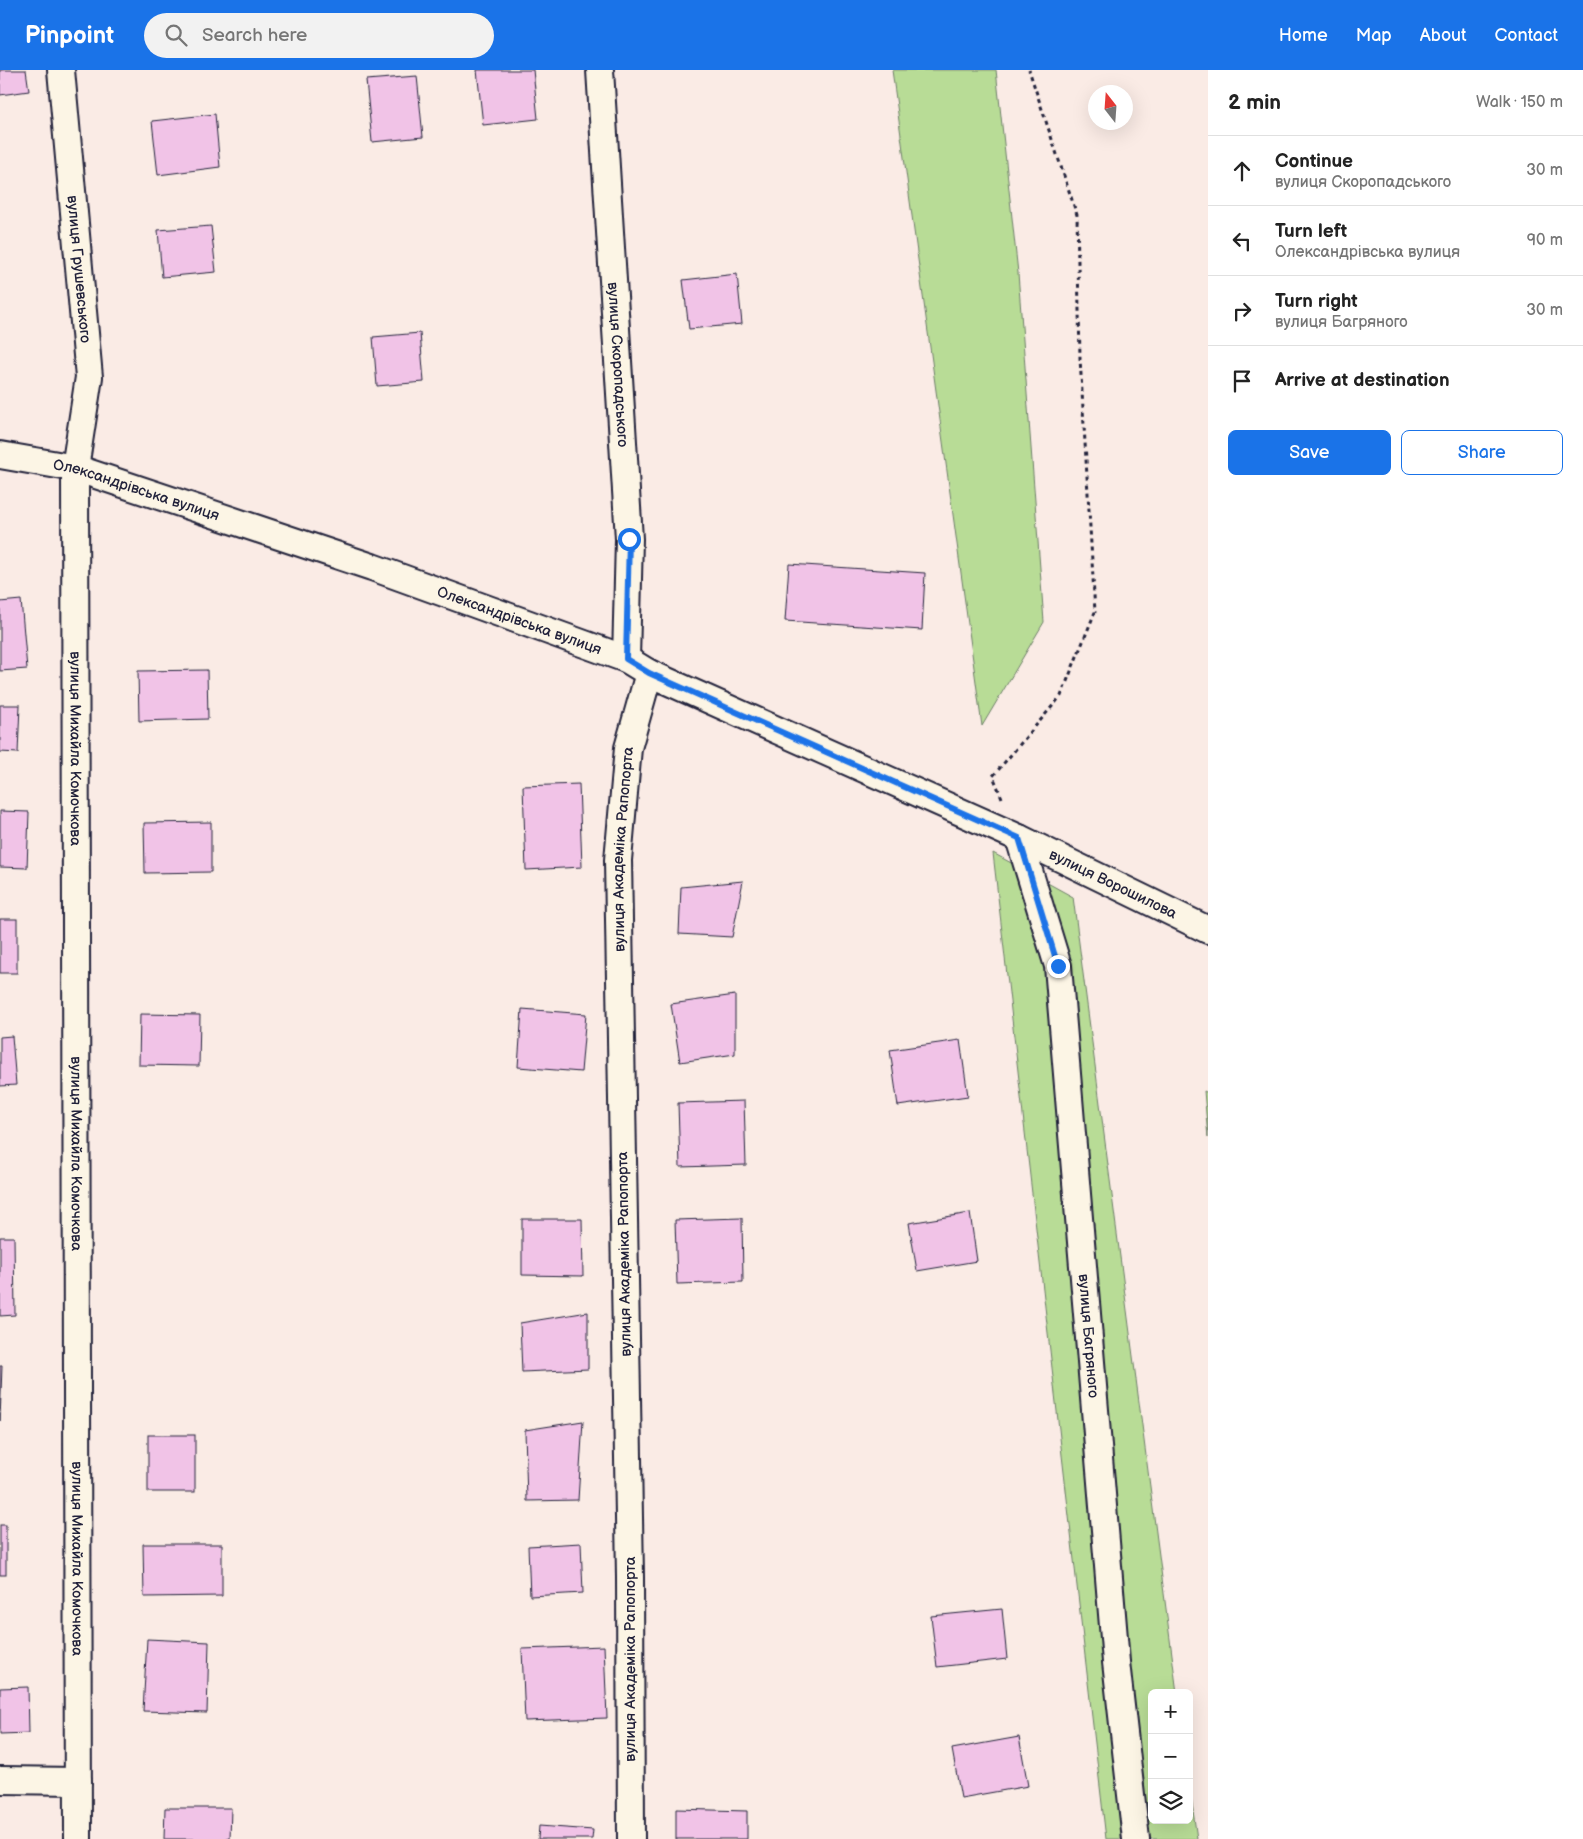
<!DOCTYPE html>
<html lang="en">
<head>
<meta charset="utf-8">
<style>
	body { margin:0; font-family:"Balsamiq Sans",sans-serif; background:#f2f2f2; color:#222 }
	.controls { position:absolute; right:15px; bottom:15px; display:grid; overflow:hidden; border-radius:8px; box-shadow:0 5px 20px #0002 }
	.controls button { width:45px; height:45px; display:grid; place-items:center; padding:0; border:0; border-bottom:1px solid #e0e0e0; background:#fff; color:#222; font:25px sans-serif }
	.compass { position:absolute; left:1088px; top:15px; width:45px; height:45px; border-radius:50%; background:#fff; box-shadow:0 5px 20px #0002; rotate:343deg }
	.stop { position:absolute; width:15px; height:15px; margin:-11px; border:4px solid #1a73e8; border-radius:50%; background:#fff }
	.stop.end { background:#1a73e8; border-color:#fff; box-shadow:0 1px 5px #0008 }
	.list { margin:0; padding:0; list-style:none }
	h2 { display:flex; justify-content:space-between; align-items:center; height:65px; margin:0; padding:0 20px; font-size:21px }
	h2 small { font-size:16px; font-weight:400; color:#767676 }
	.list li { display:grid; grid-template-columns:32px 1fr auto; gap:15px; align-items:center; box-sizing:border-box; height:70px; padding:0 20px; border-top:1px solid #e0e0e0 }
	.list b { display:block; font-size:19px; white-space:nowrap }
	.list p { margin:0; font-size:16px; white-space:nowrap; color:#767676 }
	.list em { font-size:16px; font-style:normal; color:#767676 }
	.actions { display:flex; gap:10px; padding:15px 20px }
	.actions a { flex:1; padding:11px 0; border:1px solid #1a73e8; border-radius:8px; text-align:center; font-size:18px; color:#1a73e8 }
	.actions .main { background:#1a73e8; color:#fff }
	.icon { flex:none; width:28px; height:28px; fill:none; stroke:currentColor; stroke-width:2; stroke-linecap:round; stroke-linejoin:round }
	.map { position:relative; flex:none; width:1208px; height:1769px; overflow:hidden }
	header { display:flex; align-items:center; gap:30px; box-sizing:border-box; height:70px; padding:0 25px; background:#1a73e8; color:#fff }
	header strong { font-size:24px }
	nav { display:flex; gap:28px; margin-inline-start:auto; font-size:18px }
	.search { width:350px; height:45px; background:#f2f2f2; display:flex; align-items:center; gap:12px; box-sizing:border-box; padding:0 18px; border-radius:28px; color:#767676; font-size:19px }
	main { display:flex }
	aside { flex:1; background:#fff }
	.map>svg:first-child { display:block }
	.green { fill:#b8dc96; stroke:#6d7f68 }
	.building { fill:#f1c3e7; stroke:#22223b }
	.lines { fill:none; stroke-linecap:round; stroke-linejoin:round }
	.minor-casing { stroke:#22223b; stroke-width:30 }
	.path { stroke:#22223b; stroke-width:3; stroke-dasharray:4 4; stroke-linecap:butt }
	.minor { stroke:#fcf5e5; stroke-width:26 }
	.route { stroke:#1a73e8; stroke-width:6 }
	.labels { text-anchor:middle; stroke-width:4; stroke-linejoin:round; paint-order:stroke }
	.street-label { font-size:15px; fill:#22223b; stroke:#fcf5e5 }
</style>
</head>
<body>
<header>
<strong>Pinpoint</strong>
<div class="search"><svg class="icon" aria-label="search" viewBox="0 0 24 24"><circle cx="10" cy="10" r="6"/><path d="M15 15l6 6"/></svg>Search here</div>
<nav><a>Home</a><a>Map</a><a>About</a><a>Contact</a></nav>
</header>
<main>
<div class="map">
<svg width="1208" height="1769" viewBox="0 0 1208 1769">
	<rect width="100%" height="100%" fill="#faebe5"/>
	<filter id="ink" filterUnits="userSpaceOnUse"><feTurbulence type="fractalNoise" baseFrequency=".02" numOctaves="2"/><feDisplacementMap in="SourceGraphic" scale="10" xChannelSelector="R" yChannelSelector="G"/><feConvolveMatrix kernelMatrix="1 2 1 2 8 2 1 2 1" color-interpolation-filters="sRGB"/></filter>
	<g filter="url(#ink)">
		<g class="green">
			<path d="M892 0H996L1018 203 1044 552 982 656Z"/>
			<path d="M993 783 1073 827 1177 1623H1152V1750H1189V1712L1197 1769H1106Z"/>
			<path d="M1204 1021 1208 1023V1068Z"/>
		</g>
		<g class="building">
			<path d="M0 0H26L29 21 0 25Z"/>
			<path d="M477 0H533L538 49 483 55Z"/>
			<path d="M417 6 423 67 372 72 366 10Z"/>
			<path d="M215 44 220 97 158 105 152 51Z"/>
			<path d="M211 156 216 202 162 207 158 160Z"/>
			<path d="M737 204 742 254 689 259 683 210Z"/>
			<path d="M420 263 424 312 377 316 373 267Z"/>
			<path d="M789 494 925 503 922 560 785 551Z"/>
			<path d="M21 530 27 599 0 601V532Z"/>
			<path d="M207 600 208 649 139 651 138 601Z"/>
			<path d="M0 635H20L18 683 0 682Z"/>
			<path d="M579 714 582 797 526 800 523 716Z"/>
			<path d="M0 741 29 742 27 798 0 797Z"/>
			<path d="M211 752V802L145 803 144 753Z"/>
			<path d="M743 811 732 867 679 864 681 817Z"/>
			<rect x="0" y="849" width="17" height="54"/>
			<path d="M735 925V984L680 992 671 934Z"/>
			<path d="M522 939 586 944 581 1002 518 997Z"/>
			<path d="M140 944 200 945 199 996 139 995Z"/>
			<path d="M12 966 16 1015 0 1016V967Z"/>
			<path d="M960 970 968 1026 898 1036 890 980Z"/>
			<path d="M744 1031 746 1095 680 1097 678 1033Z"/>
			<path d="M970 1143 977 1191 917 1201 909 1153Z"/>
			<path d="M742 1148 743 1212 677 1214 675 1150Z"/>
			<path d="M522 1149H582L583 1206 522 1205Z"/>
			<path d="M0 1167H14L15 1245 0 1246Z"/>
			<path d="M588 1242V1299L522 1302 520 1253Z"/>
			<path d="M0 1296H2L0 1351Z"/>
			<path d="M583 1351 578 1430 527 1431 525 1360Z"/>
			<rect x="148" y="1365" width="47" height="57"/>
			<rect x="0" y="1455" width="6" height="50"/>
			<path d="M581 1473 583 1523 530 1526 528 1476Z"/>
			<path d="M143 1474H222V1526L144 1527Z"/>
			<path d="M1002 1539 1007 1589 937 1597 931 1546Z"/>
			<path d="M147 1569 209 1572 207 1643 143 1641Z"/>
			<path d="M604 1576 607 1648 525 1651 522 1579Z"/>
			<path d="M28 1617 29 1663 0 1664V1618Z"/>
			<path d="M1019 1667 1028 1716 961 1728 952 1679Z"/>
			<path d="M165 1738H231L230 1769H164Z"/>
			<path d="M676 1739 747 1741V1769H676Z"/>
			<path d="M539 1756 593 1760 592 1769H538Z"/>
		</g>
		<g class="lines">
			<defs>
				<g id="minor">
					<path id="s1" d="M61 0 89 307 75 398 78 1769"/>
					<path id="s2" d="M600 0 629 469 626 589"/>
					<path id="s3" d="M0 385 75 398 372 497 626 589 649 603 1019 768 1208 860"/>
					<path id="s4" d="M1019 768 1058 896 1116 1592 1136 1769"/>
					<path d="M0 1710 78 1711"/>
					<path id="s5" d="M631 1769 630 1507 618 790 628 678 649 603"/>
				</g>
			</defs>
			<use href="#minor" class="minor-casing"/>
			<path class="path" d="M1002 728 993 706 1061 626 1095 542 1080 288 1077 145 1029 0"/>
			<use href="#minor" class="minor"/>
		</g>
	</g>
	<g class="lines" filter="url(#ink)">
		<path class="route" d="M629 469 626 589 649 603 1019 768 1058 896"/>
	</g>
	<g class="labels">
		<g class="street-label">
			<text dy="5" stroke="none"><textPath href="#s1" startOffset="200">вулиця Грушевського</textPath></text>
			<text dy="5" stroke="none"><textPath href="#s2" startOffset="295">вулиця Скоропадського</textPath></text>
			<text dy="5" stroke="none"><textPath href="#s3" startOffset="141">Олександрівська вулиця</textPath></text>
			<text dy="5" stroke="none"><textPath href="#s3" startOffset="546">Олександрівська вулиця</textPath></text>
			<text dy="5" stroke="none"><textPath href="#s1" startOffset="681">вулиця Михайла Комочкова</textPath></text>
			<text dy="5" stroke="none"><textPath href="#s5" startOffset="990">вулиця Академіка Рапопорта</textPath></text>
			<text dy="5" stroke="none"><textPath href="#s3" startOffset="1196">вулиця Ворошилова</textPath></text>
			<text dy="5" stroke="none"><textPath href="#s1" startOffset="1086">вулиця Михайла Комочкова</textPath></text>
			<text transform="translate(624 1184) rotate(-91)" y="5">вулиця Академіка Рапопорта</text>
			<text dy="5" stroke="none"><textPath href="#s4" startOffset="505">вулиця Багряного</textPath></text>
			<text dy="5" stroke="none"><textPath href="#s1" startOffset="1491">вулиця Михайла Комочкова</textPath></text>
			<text transform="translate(630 1589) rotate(-90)" y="5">вулиця Академіка Рапопорта</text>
		</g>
	</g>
</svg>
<div class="controls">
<button>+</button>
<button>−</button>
<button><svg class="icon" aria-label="layers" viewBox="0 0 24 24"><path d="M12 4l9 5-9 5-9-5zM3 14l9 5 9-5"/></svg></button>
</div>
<svg class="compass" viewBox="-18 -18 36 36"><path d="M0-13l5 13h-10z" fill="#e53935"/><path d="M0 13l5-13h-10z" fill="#767676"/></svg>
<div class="stop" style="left:629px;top:469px"></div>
<div class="stop end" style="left:1058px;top:896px"></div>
</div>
<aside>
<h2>2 min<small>Walk · 150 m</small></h2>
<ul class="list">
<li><svg class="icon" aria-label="ahead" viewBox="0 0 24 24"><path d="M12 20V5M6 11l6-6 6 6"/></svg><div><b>Continue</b><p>вулиця Скоропадського</p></div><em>30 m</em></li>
<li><svg class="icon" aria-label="left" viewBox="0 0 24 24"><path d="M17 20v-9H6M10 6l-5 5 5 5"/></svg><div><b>Turn left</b><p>Олександрівська вулиця</p></div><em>90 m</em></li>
<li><svg class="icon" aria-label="right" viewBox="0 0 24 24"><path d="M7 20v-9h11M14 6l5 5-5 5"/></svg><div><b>Turn right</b><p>вулиця Багряного</p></div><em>30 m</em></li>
<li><svg class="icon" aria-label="arrive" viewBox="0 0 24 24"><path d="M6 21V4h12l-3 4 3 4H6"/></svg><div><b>Arrive at destination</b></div></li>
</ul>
<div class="actions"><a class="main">Save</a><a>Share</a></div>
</aside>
</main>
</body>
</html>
